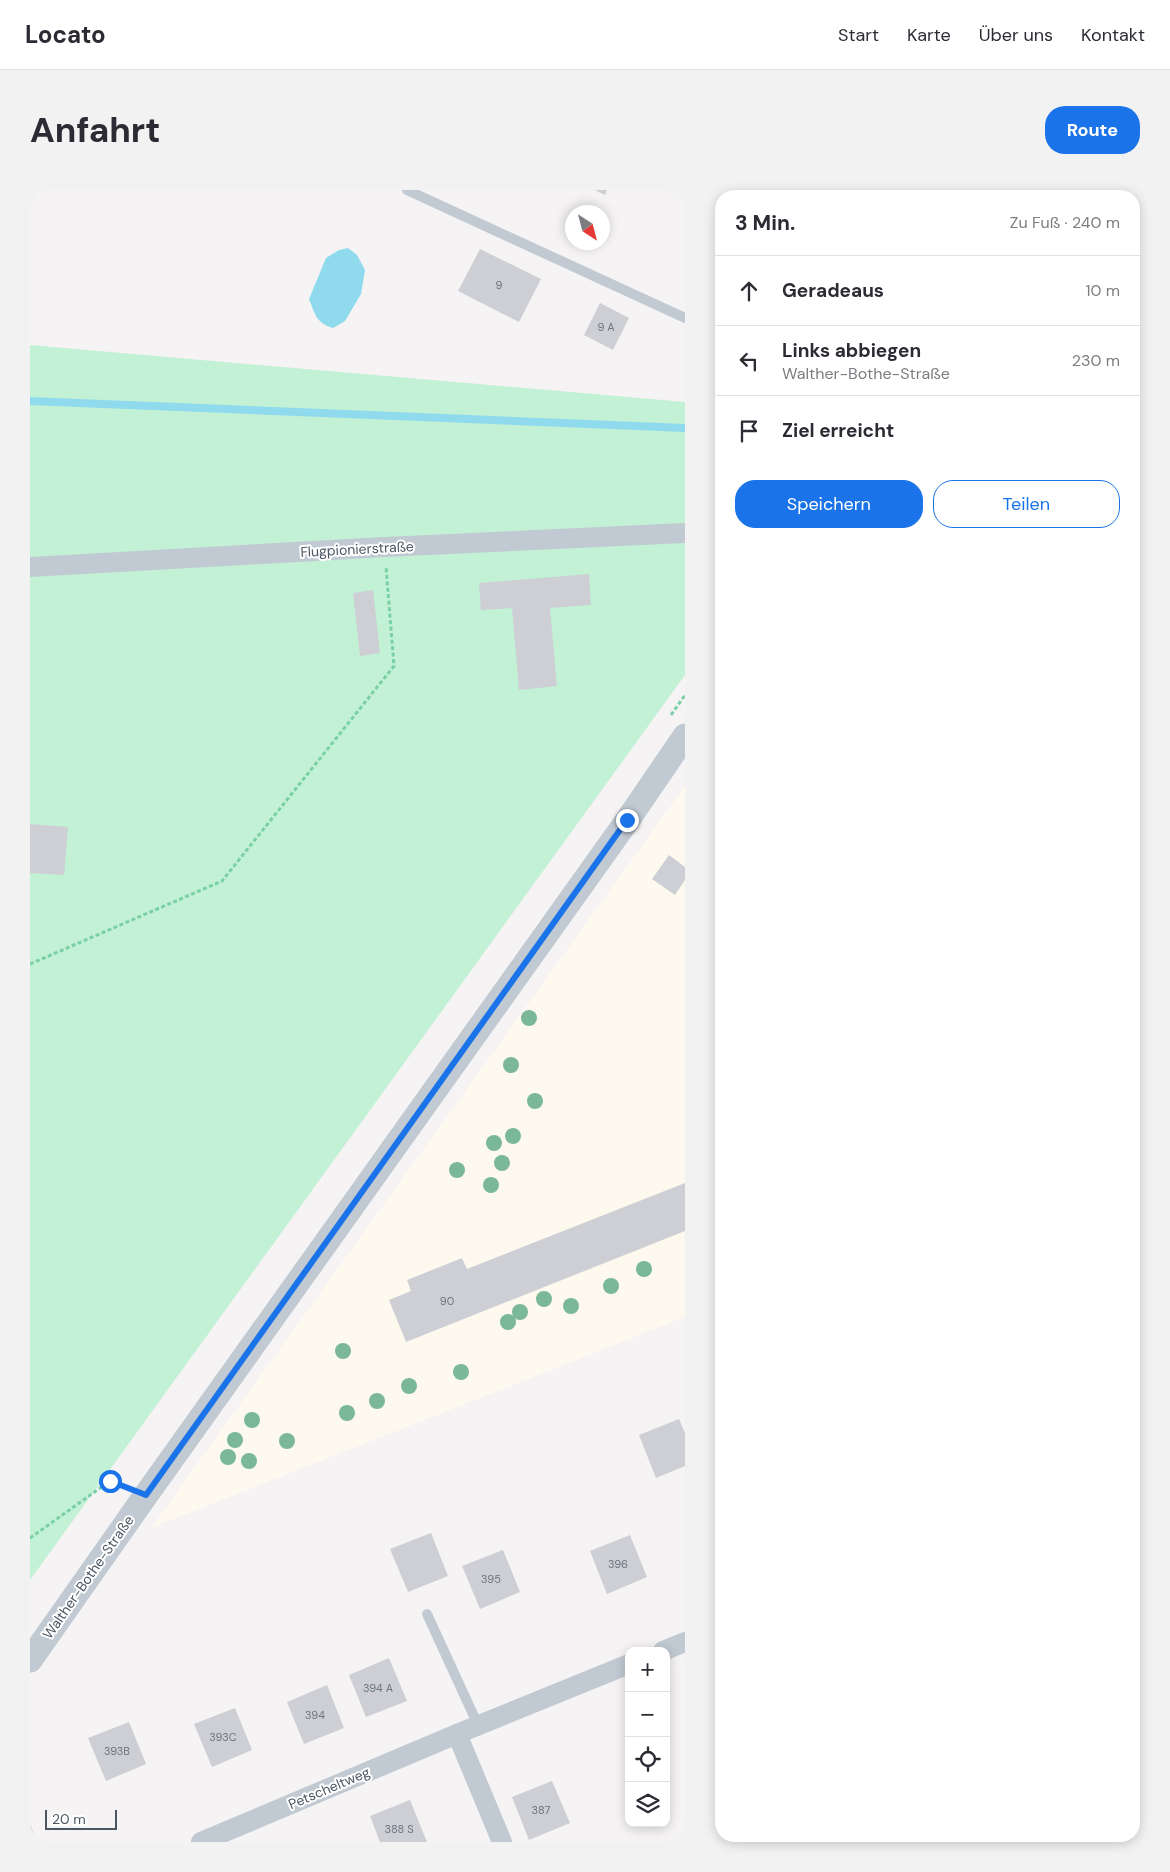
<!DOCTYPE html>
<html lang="de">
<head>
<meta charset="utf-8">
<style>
	body { margin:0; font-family:"DM Sans",sans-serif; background:#f2f2f3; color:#2b2b33 }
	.controls { position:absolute; right:15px; bottom:15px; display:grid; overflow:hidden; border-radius:10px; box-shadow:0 2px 12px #0003 }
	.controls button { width:45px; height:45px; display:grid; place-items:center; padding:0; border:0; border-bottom:1px solid #e1e1e2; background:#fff; color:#2b2b33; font:25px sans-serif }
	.compass { position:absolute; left:535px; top:15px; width:45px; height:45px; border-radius:50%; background:#fff; box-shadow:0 2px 12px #0003; rotate:144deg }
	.scale { position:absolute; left:15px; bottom:12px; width:72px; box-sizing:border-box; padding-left:5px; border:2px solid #4a5661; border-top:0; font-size:14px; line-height:18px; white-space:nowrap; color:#4a5661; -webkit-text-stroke:4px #fff; paint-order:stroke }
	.stop { position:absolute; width:15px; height:15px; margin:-11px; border:4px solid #1a73e8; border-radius:50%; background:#fff }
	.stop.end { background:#1a73e8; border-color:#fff; box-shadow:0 1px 5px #0008 }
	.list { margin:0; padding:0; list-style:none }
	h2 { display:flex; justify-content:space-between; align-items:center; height:65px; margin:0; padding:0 20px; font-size:21px }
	h2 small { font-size:16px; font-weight:400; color:#7c7c81 }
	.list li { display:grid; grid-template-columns:32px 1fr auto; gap:15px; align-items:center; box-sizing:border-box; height:70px; padding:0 20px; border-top:1px solid #e1e1e2 }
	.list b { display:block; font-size:19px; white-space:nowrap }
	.list p { margin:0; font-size:16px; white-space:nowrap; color:#7c7c81 }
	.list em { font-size:16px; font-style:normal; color:#7c7c81 }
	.actions { display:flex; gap:10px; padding:15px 20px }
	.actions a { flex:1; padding:11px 0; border:1px solid #1a73e8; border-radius:20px; text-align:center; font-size:18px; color:#1a73e8 }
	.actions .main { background:#1a73e8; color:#fff }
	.icon { flex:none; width:28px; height:28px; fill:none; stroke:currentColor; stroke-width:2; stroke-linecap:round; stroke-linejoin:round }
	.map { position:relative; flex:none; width:655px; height:1652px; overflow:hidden; border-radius:20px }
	header { display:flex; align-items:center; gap:30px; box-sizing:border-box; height:70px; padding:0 25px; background:#fff; border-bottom:1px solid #e1e1e2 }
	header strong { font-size:24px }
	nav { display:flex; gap:28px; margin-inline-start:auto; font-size:18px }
	.intro { display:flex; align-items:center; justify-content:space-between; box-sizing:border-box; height:120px; padding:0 30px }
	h1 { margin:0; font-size:35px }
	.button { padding:12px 22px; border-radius:20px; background:#1a73e8; color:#fff; font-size:18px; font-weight:700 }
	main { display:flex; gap:30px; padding:0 30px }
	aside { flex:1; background:#fff; border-radius:20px; box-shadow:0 2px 12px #0003 }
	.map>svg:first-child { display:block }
	.commercial { fill:#fdf9ef }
	.green { fill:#c3f1d5 }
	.water { fill:#90daee }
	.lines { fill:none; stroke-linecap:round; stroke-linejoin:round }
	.stream { stroke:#90daee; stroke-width:8 }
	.building { fill:#cdcfd5 }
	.path { stroke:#7ad0a6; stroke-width:3; stroke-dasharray:4 2.5; stroke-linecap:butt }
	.service { stroke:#c1cad2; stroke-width:10 }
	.minor { stroke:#c1cad2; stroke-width:20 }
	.tertiary { stroke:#c1cad2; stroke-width:25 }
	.tree { fill:#7bb799 }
	.route { stroke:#1a73e8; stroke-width:6 }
	.labels { text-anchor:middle; stroke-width:4; stroke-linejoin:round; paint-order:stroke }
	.number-label { font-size:11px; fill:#6b747e }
	.street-label { font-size:14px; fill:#4a5661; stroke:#fff }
</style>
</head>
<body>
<header>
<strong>Locato</strong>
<nav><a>Start</a><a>Karte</a><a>Über uns</a><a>Kontakt</a></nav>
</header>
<div class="intro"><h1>Anfahrt</h1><a class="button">Route</a></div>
<main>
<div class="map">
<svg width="655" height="1652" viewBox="0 0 655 1652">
	<rect width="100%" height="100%" fill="#f5f3f3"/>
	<path class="commercial" d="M655 596V1127L121 1338 585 693Z"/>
	<path class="green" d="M0 155 655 212V485L0 1390Z"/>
	<path class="water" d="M318 58 327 65 335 80 331 104 315 131 303 138C286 133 285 124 279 109L296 68 309 60Z"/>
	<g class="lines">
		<path class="stream" d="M0 211 655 238"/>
	</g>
	<g class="building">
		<path d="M565 0H577L575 5Z"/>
		<path d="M450 59 511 89 489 132 428 101Z"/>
		<path d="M570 113 599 128 583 160 554 145Z"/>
		<path d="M559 384 561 415 520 418 527 496 489 500 482 418 451 420 449 393Z"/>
		<path d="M343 400 350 463 330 466 323 403Z"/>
		<path d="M0 634 38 637 34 685 0 683Z"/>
		<path d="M639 665 655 677V690L645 705 622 689Z"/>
		<path d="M655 993V1041L376 1152 359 1110 381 1101 377 1090 432 1068 437 1079Z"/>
		<path d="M649 1229 655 1243V1276L626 1288 609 1245Z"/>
		<path d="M401 1343 418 1386 378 1402 360 1359Z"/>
		<path d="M600 1345 617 1387 577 1404 560 1361Z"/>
		<path d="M473 1360 490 1402 450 1419 432 1376Z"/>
		<path d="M359 1468 377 1511 336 1527 319 1485Z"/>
		<path d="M297 1495 314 1538 274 1554 257 1512Z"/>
		<path d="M205 1518 222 1560 182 1577 164 1534Z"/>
		<path d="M99 1532 116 1574 76 1591 58 1548Z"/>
		<path d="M522 1591 540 1633 499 1650 482 1607Z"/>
		<path d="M380 1610 397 1652H350L340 1626Z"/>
		<path d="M0 1634 7 1652H0Z"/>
	</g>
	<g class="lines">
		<g class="path">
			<path d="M641 525 655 505"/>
			<path d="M0 774 192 691 364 476 356 377"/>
			<path d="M0 1348 80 1291 92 1295"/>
		</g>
		<g class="service">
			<path d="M377 0 655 128"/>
			<path d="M397 1424 448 1535"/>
		</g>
		<g class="minor">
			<path d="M0 377 355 357 655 343"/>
			<path d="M633 1461 655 1452"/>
			<path d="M427 1544 472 1652"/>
			<path d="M171 1652 427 1544 599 1474"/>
		</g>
		<path class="tertiary" d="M0 1470 116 1305 597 631 655 546"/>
	</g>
	<g class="tree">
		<circle cx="499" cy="828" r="8"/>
		<circle cx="481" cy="875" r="8"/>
		<circle cx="505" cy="911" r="8"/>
		<circle cx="483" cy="946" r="8"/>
		<circle cx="464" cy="953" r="8"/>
		<circle cx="472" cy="973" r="8"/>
		<circle cx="427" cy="980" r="8"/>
		<circle cx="461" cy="995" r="8"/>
		<circle cx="614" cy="1079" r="8"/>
		<circle cx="581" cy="1096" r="8"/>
		<circle cx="514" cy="1109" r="8"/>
		<circle cx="541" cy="1116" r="8"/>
		<circle cx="490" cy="1122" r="8"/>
		<circle cx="478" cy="1132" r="8"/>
		<circle cx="313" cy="1161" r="8"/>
		<circle cx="431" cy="1182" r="8"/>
		<circle cx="379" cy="1196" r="8"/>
		<circle cx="347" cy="1211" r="8"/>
		<circle cx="317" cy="1223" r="8"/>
		<circle cx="222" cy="1230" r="8"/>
		<circle cx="205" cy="1250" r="8"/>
		<circle cx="257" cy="1251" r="8"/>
		<circle cx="198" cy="1267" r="8"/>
		<circle cx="219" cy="1271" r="8"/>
	</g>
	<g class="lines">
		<path class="route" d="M80 1291 116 1305 597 630"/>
	</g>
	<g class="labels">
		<g class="number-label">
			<text x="469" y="99">9</text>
			<text x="576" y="141">9 A</text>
			<text x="417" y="1115">90</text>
			<text x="588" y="1378">396</text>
			<text x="461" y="1393">395</text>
			<text x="348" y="1502">394 A</text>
			<text x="285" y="1529">394</text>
			<text x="193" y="1551">393C</text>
			<text x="87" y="1565">393B</text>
			<text x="511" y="1624">387</text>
			<text x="369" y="1643">388 S</text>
		</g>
		<g class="street-label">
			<text transform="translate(327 359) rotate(-3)" y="5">Flugpionierstraße</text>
			<text transform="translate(58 1387) rotate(-55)" y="5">Walther-Bothe-Straße</text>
			<text transform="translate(299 1598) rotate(-23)" y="5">Petscheltweg</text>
		</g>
	</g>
</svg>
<div class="controls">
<button>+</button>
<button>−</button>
<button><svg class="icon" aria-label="locate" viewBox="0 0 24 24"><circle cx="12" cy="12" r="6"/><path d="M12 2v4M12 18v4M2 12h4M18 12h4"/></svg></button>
<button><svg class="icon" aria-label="layers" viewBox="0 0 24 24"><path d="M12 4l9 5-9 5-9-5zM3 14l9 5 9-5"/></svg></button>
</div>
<svg class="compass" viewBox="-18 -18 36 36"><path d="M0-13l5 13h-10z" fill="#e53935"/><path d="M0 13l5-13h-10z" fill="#7c7c81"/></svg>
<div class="scale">20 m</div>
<div class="stop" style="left:80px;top:1291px"></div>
<div class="stop end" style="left:597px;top:630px"></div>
</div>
<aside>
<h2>3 Min.<small>Zu Fuß · 240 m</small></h2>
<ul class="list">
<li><svg class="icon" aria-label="ahead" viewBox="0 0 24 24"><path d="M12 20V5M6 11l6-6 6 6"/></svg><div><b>Geradeaus</b></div><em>10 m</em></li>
<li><svg class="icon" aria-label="left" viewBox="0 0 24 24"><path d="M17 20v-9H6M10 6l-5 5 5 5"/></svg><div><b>Links abbiegen</b><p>Walther-Bothe-Straße</p></div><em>230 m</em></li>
<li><svg class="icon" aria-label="arrive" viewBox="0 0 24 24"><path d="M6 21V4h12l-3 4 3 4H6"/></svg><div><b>Ziel erreicht</b></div></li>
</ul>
<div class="actions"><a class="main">Speichern</a><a>Teilen</a></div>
</aside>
</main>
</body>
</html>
